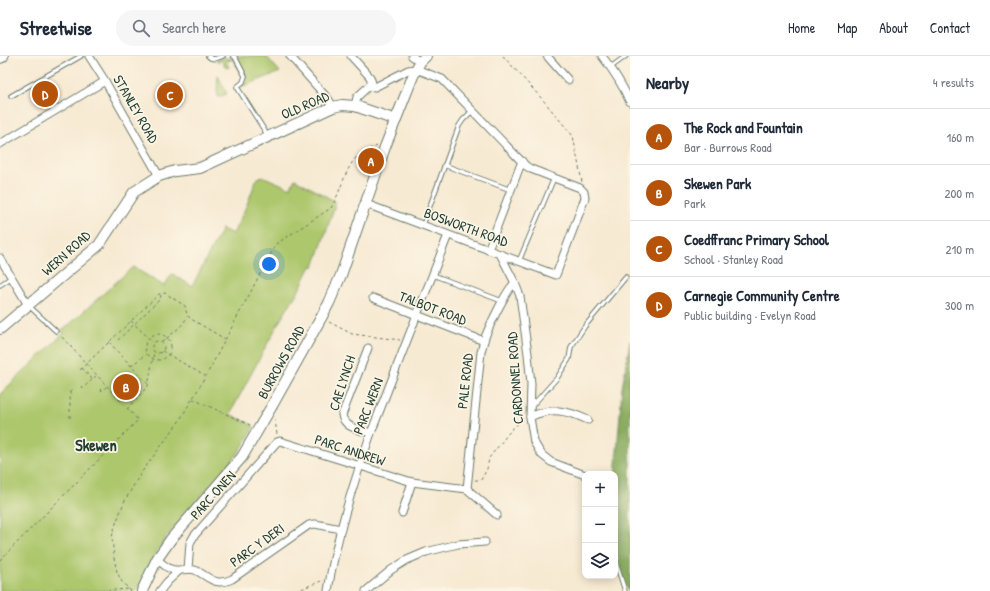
<!DOCTYPE html>
<html lang="en">
<head>
<meta charset="utf-8">
<style>
	body { margin:0; font-family:"Patrick Hand",sans-serif; background:#f6f6f7; color:#1f2937 }
	.controls { position:absolute; right:12px; bottom:12px; display:grid; overflow:hidden; border-radius:8px; box-shadow:0 2px 10px #0003 }
	.controls button { width:36px; height:36px; display:grid; place-items:center; padding:0; border:0; border-bottom:1px solid #e0e1e3; background:#fff; color:#1f2937; font:20px sans-serif }
	.you { position:absolute; left:269px; top:208px; width:14px; height:14px; margin:-10px; border:3px solid #fff; border-radius:50%; background:#1a73e8; box-shadow:0 0 0 6px #1a73e833 }
	.badge { display:grid; place-items:center; width:26px; height:26px; border-radius:50%; background:#b45309; color:#fff; font-size:13px; font-weight:700 }
	.pin { position:absolute; translate:-50% -50%; border:2px solid #fff; box-shadow:0 1px 4px #0006 }
	.list { margin:0; padding:0; list-style:none }
	h2 { display:flex; justify-content:space-between; align-items:center; height:52px; margin:0; padding:0 16px; font-size:17px }
	h2 small { font-size:13px; font-weight:400; color:#747a83 }
	.list li { display:grid; grid-template-columns:26px 1fr auto; gap:12px; align-items:center; box-sizing:border-box; height:56px; padding:0 16px; border-top:1px solid #e0e1e3 }
	.list b { display:block; font-size:15px; white-space:nowrap }
	.list p { margin:0; font-size:13px; white-space:nowrap; color:#747a83 }
	.list em { font-size:13px; font-style:normal; color:#747a83 }
	.icon { flex:none; width:22px; height:22px; fill:none; stroke:currentColor; stroke-width:2; stroke-linecap:round; stroke-linejoin:round }
	.map { position:relative; flex:none; width:630px; height:535px; overflow:hidden }
	header { display:flex; align-items:center; gap:24px; box-sizing:border-box; height:56px; padding:0 20px; background:#fff; border-bottom:1px solid #e0e1e3 }
	header strong { font-size:19px }
	nav { display:flex; gap:22px; margin-inline-start:auto; font-size:14px }
	.search { width:280px; height:36px; background:#f6f6f7; display:flex; align-items:center; gap:10px; box-sizing:border-box; padding:0 14px; border-radius:22px; color:#747a83; font-size:15px }
	main { display:flex }
	aside { flex:1; background:#fff }
	.map>svg:first-child { display:block }
	.green { fill:#adc76d; stroke:#668250 }
	.forest { fill:#8aac60; stroke:#54744a }
	.water { fill:#67b8e2; stroke:#437a8b }
	.lines { fill:none; stroke-linecap:round; stroke-linejoin:round }
	.lane-casing { stroke:#6b7a6c; stroke-width:5.5 }
	.street-casing { stroke:#6b7a6c; stroke-width:9 }
	.secondary-casing { stroke:#6b7a6c; stroke-width:12 }
	.primary-casing { stroke:#6b7a6c; stroke-width:14 }
	.path { stroke:#6b7a6c; stroke-width:1; stroke-dasharray:3 3; stroke-linecap:butt }
	.lane { stroke:#fff; stroke-width:3.5 }
	.street { stroke:#fff; stroke-width:7 }
	.secondary { stroke:#fff; stroke-width:10 }
	.primary { stroke:#fff; stroke-width:12 }
	.labels { text-anchor:middle; stroke-width:3.5; stroke-linejoin:round; paint-order:stroke }
	.street-label { font-size:14px; fill:#1f3d34; stroke:#fcf5e5 }
	.quarter-label { font-size:16px; font-weight:bold; fill:#1f3d34; stroke:#fcf5e5 }
</style>
</head>
<body>
<header>
<strong>Streetwise</strong>
<div class="search"><svg class="icon" aria-label="search" viewBox="0 0 24 24"><circle cx="10" cy="10" r="6"/><path d="M15 15l6 6"/></svg>Search here</div>
<nav><a>Home</a><a>Map</a><a>About</a><a>Contact</a></nav>
</header>
<main>
<div class="map">
<svg width="630" height="535" viewBox="0 0 630 535">
	<rect width="100%" height="100%" fill="#fcf5e5"/>
	<filter id="ink" filterUnits="userSpaceOnUse"><feTurbulence type="fractalNoise" baseFrequency=".025" numOctaves="2"/><feDisplacementMap in="SourceGraphic" scale="8" xChannelSelector="R" yChannelSelector="G"/><feConvolveMatrix kernelMatrix="1 2 1 2 8 2 1 2 1" color-interpolation-filters="sRGB"/></filter>
	<filter id="wash" filterUnits="userSpaceOnUse"><feTurbulence type="fractalNoise" baseFrequency=".012" numOctaves="4" result="noise"/><feDisplacementMap in="SourceGraphic" scale="16" xChannelSelector="R" yChannelSelector="G"/><feGaussianBlur stdDeviation="0.9" result="paint"/><feColorMatrix in="noise" values="0 0 0 0 0 0 0 0 0 0 0 0 0 0 0 0 0 1.4 0 .05"/><feComposite in="paint" operator="in"/></filter>
	<g filter="url(#wash)">
		<rect width="100%" height="100%" fill="#f7ead3"/>
		<g class="green">
			<path d="M237 0H266L280 16 241 31 246 25V20Z"/>
			<path d="M223 1 229 3 232 2H234L241 14 239 15 233 3 226 6 229 11 226 12 221 4 217 6 216 4Z"/>
			<path d="M218 20 227 38 218 41 217 35Z"/>
			<path d="M262 120 290 132 295 123 336 146 314 211 311 210 300 232 278 268 248 324 230 358 254 370 246 385 237 399 167 480 154 500 145 517 137 535H0V338L64 277 62 275 133 211 164 230 172 218 192 230 222 173 233 178 246 151 257 122Z"/>
		</g>
		<path class="forest" d="M630 285V535H628L621 516 615 487V421L622 332Z"/>
		<path class="water" d="M130 316 142 330 136 335 124 322Z"/>
	</g>
	<g filter="url(#ink)">
		<g class="lines">
			<defs>
				<g id="lane">
					<path d="M208 0C213 5 218 2 223 0"/>
					<path d="M233 0 235 1 245 20 243 26 237 31 268 80"/>
					<path d="M611 11 626 0"/>
					<path d="M11 40 81 0"/>
					<path d="M444 109 511 134"/>
					<path d="M423 169 459 70 463 64 473 54"/>
					<path d="M519 205 554 122"/>
					<path d="M433 219 502 245"/>
					<path d="M0 229 12 221"/>
					<path d="M29 250 56 275"/>
					<path d="M531 351 557 322 569 303 571 291 585 270 626 221"/>
					<path d="M615 504 625 535"/>
				</g>
				<g id="street">
					<path d="M89 0 105 25 159 120"/>
					<path d="M290 0 329 44 333 51"/>
					<path d="M351 0 370 21 372 27 369 30 357 41 355 50"/>
					<path d="M412 0 420 6"/>
					<path d="M547 0 568 24"/>
					<path d="M602 0C613 14 623 30 630 46"/>
					<path d="M0 88 105 25"/>
					<path d="M366 148 556 219 585 142 584 136 580 132 531 113 526 110 442 23 416 13 408 14 375 31 369 30"/>
					<path d="M488 194 522 105"/>
					<path d="M500 198 515 227 520 240 528 298 531 328 530 361 534 386 538 393 542 399 551 406 585 419"/>
					<path d="M0 202 28 249"/>
					<path d="M373 242 484 285"/>
					<path d="M368 292 342 359C344 372 361 374 371 377"/>
					<path d="M530 361C552 351 566 354 588 364"/>
					<path d="M467 433 497 459"/>
					<path d="M402 457 412 426"/>
					<path d="M157 503C163 508 168 514 176 514 182 515 188 512 195 514 210 521 214 531 232 523L309 469 315 468 341 473"/>
					<path d="M188 513 190 487 194 480 277 386 280 385 412 426 467 433 481 296C482 292 483 288 484 284 488 273 507 232 515 227"/>
					<path d="M160 535 167 526 180 514"/>
					<path d="M328 535C336 481 353 429 371 377L448 179"/>
					<path d="M366 535 391 514 407 504 426 496 458 488 485 486"/>
				</g>
				<g id="secondary">
					<path d="M0 273 99 189 134 136 159 120 175 115 200 112 333 51 342 49 355 50 396 64"/>
					<path d="M142 535 157 503 171 483 242 401 273 348 321 262 329 247 341 219 385 91 413 20 420 6 426 0"/>
				</g>
				<path id="primary" d="M0 1 2 0"/>
			</defs>
			<use href="#lane" class="lane-casing"/>
			<use href="#street" class="street-casing"/>
			<use href="#secondary" class="secondary-casing"/>
			<use href="#primary" class="primary-casing"/>
			<g class="path">
				<path d="M503 0 543 44 573 80 582 126"/>
				<path d="M131 265 153 286"/>
				<path d="M329 266 352 278 400 284"/>
				<circle cx="158" cy="291" r="13"/>
				<path d="M118 284 160 243 161 239"/>
				<circle cx="158" cy="291" r="6"/>
				<path d="M109 286 148 328"/>
				<path d="M162 286C169 280 185 269 187 260"/>
				<path d="M162 295 205 320"/>
				<path d="M131 310 146 298"/>
				<path d="M82 312 92 323"/>
				<path d="M80 314 159 238 165 237 185 250 187 259 191 263 225 283"/>
				<path d="M81 330 83 332 96 320"/>
				<path d="M100 333 102 335 107 330"/>
				<path d="M193 343 250 369"/>
				<path d="M127 353 148 330 154 296"/>
				<path d="M70 362V335L73 333"/>
				<path d="M275 363 277 379"/>
				<path d="M475 424H481L487 413 489 402 511 374 524 362"/>
				<path d="M0 504 138 364 60 279"/>
				<path d="M101 535 128 533"/>
				<path d="M131 535 122 526 117 516 114 502 112 481 115 470 124 446 141 417 178 367 206 320 276 188 331 152C341 137 346 105 363 96 367 93 373 92 377 90"/>
				<path d="M296 535 324 524"/>
			</g>
			<use href="#lane" class="lane"/>
			<use href="#street" class="street"/>
			<use href="#secondary" class="secondary"/>
			<use href="#primary" class="primary"/>
		</g>
	</g>
	<g class="labels">
		<g class="street-label">
			<text transform="translate(305 49) rotate(-23)" y="5">OLD ROAD</text>
			<text transform="translate(136 53) rotate(60)" y="5">STANLEY ROAD</text>
			<text transform="translate(466 171) rotate(20)" y="5">BOSWORTH ROAD</text>
			<text transform="translate(66 197) rotate(-42)" y="5">WERN ROAD</text>
			<text transform="translate(433 252) rotate(21)" y="5">TALBOT ROAD</text>
			<text transform="translate(281 306) rotate(-61)" y="5">BURROWS ROAD</text>
			<text transform="translate(515 322) rotate(-94)" y="5">CARDONNEL ROAD</text>
			<text transform="translate(465 325) rotate(-84)" y="5">PALE ROAD</text>
			<text transform="translate(342 327) rotate(-72)" y="5">CAE LYNCH</text>
			<text transform="translate(368 350) rotate(-69)" y="5">PARC WERN</text>
			<text transform="translate(350 394) rotate(18)" y="5">PARC ANDREW</text>
			<text transform="translate(213 439) rotate(-48)" y="5">PARC ONEN</text>
			<text transform="translate(257 489) rotate(-36)" y="5">PARC Y DERI</text>
		</g>
		<g class="quarter-label">
			<text x="96" y="395">Skewen</text>
		</g>
	</g>
</svg>
<div class="controls">
<button>+</button>
<button>−</button>
<button><svg class="icon" aria-label="layers" viewBox="0 0 24 24"><path d="M12 4l9 5-9 5-9-5zM3 14l9 5 9-5"/></svg></button>
</div>
<div class="you"></div>
<div class="pin badge" style="left:371px;top:105px">A</div>
<div class="pin badge" style="left:126px;top:331px">B</div>
<div class="pin badge" style="left:170px;top:39px">C</div>
<div class="pin badge" style="left:45px;top:38px">D</div>
</div>
<aside>
<h2>Nearby<small>4 results</small></h2>
<ul class="list">
<li><span class="badge">A</span><div><b>The Rock and Fountain</b><p>Bar · Burrows Road</p></div><em>160 m</em></li>
<li><span class="badge">B</span><div><b>Skewen Park</b><p>Park</p></div><em>200 m</em></li>
<li><span class="badge">C</span><div><b>Coedffranc Primary School</b><p>School · Stanley Road</p></div><em>210 m</em></li>
<li><span class="badge">D</span><div><b>Carnegie Community Centre</b><p>Public building · Evelyn Road</p></div><em>300 m</em></li>
</ul>
</aside>
</main>
</body>
</html>
